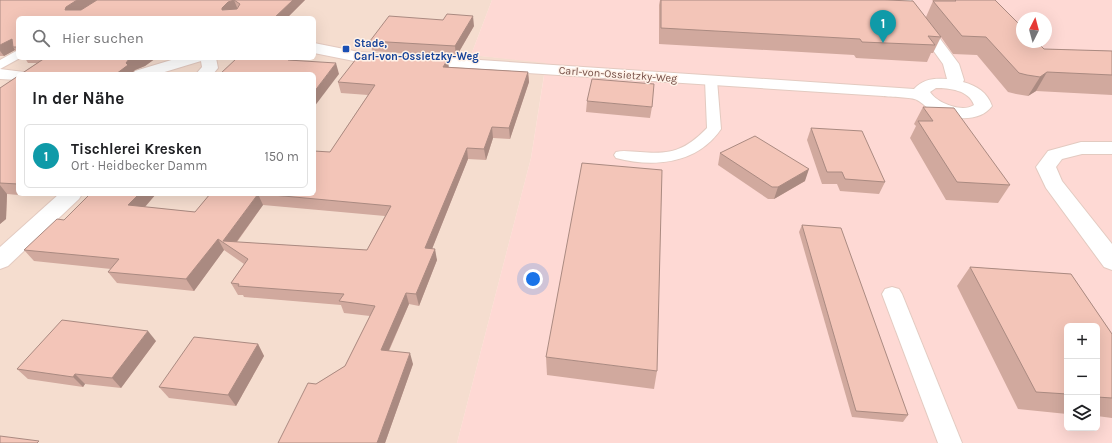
<!DOCTYPE html>
<html lang="de">
<head>
<meta charset="utf-8">
<style>
	body { margin:0; font-family:Karla,sans-serif; background:#f6f6f6; color:#202124 }
	.controls { position:absolute; right:12px; bottom:12px; display:grid; overflow:hidden; border-radius:6px; box-shadow:0 4px 16px #0002 }
	.controls button { width:36px; height:36px; display:grid; place-items:center; padding:0; border:0; border-bottom:1px solid #e0e0e0; background:#fff; color:#202124; font:20px sans-serif }
	.compass { position:absolute; left:1016px; top:12px; width:36px; height:36px; border-radius:50%; background:#fff; box-shadow:0 4px 16px #0002; rotate:6deg }
	.you { position:absolute; left:533px; top:279px; width:14px; height:14px; margin:-10px; border:3px solid #fff; border-radius:50%; background:#1a73e8; box-shadow:0 0 0 6px #1a73e833 }
	.badge { display:grid; place-items:center; width:26px; height:26px; border-radius:50%; background:#eb4942; color:#fff; font-size:13px; font-weight:700 }
	.pin { position:absolute; translate:-50% -33px; filter:drop-shadow(0 1px 2px #0008) }
	.pin::after { content:''; position:absolute; top:21px; width:14px; height:12px; background:inherit; clip-path:polygon(0 0,100% 0,50% 100%) }
	.list { margin:0; padding:0; list-style:none }
	h2 { display:flex; justify-content:space-between; align-items:center; height:52px; margin:0; padding:0 16px; font-size:17px }
	h2 small { font-size:13px; font-weight:400; color:#757577 }
	.list li { display:grid; grid-template-columns:26px 1fr auto; gap:12px; align-items:center; box-sizing:border-box; height:64px; margin:0 8px 8px; padding:0 8px; border:1px solid #e0e0e0; border-radius:6px }
	.list b { display:block; font-size:15px; white-space:nowrap }
	.list p { margin:0; font-size:13px; white-space:nowrap; color:#757577 }
	.list em { font-size:13px; font-style:normal; color:#757577 }
	.icon { flex:none; width:22px; height:22px; fill:none; stroke:currentColor; stroke-width:2; stroke-linecap:round; stroke-linejoin:round }
	.map { position:relative; flex:none; width:1112px; height:443px; overflow:hidden }
	.search { position:absolute; background:#fff; box-shadow:0 4px 16px #0002; left:16px; top:16px; width:300px; height:44px; display:flex; align-items:center; gap:10px; box-sizing:border-box; padding:0 14px; border-radius:6px; color:#757577; font-size:15px }
	.panel { position:absolute; background:#fff; box-shadow:0 4px 16px #0002; left:16px; top:72px; width:300px; height:124px; border-radius:6px }
	.map>svg:first-child { display:block }
	.residential { fill:#f5ddcf; fill-rule:evenodd }
	.commercial { fill:#fed9d4; fill-rule:evenodd }
	.lines { fill:none; stroke-linecap:round; stroke-linejoin:round }
	.lane-casing { stroke:#e3cac0; stroke-width:2 }
	.street-casing { stroke:#e3cac0; stroke-width:2 }
	.lane { fill:#fff; fill-rule:evenodd }
	.street { fill:#fff; fill-rule:evenodd }
	.wall { fill:#d1a99e; fill-rule:evenodd }
	.shaded-wall { fill:#aa8a81 }
	.building { fill:#f3c5b8; stroke:#aa8a81; fill-rule:evenodd }
	.transit-dot { fill:#1a4fb4; stroke:#fff2e8; stroke-width:1.5 }
	.labels { text-anchor:middle; stroke-width:3; stroke-linejoin:round; paint-order:stroke }
	.far-transit-label { font-size:11px; font-weight:bold; fill:#164399; stroke:#fff2e8; text-anchor:start }
	.far-street-label { font-size:11px; fill:#754f47; stroke:#fff2e8 }
</style>
</head>
<body>
<div class="map">
<svg width="1112" height="443" viewBox="0 0 1112 443">
	<rect width="100%" height="100%" fill="#fdede1"/>
	<path class="residential" d="M0 0H492L471 55 546 62 531 158 457 443H0ZM18 18H314V58H18ZM18 74H314V194H18Z"/>
	<path class="commercial" d="M492 0H1112V443H457L531 158 546 63 471 55ZM1022 18H1046V42H1022ZM1067 326H1097V428H1067Z"/>
	<g class="lines">
		<defs>
			<g id="lane">
				<path d="M18 50V58H20L0 69V60Z"/>
				<path d="M711 76 715 77 717 80 721 129C697 164 654 168 616 158L614 155 616 152C624 150 632 152 640 152 671 155 686 150 707 128L705 80 707 77Z"/>
				<path d="M892 287 899 289 902 294 962 443H938L882 294 885 289Z"/>
			</g>
			<g id="street">
				<path d="M897 0H911L959 64 964 80 963 82C977 86 987 92 992 106 979 124 949 119 932 110 926 108 922 102 917 100 912 97 890 97 883 96L359 62 314 53V43L359 52 914 89C923 79 934 78 947 79L943 64ZM936 88C949 88 969 90 974 105 962 113 937 103 930 92Z"/>
				<path d="M178 58H216L218 68 213 74H196L202 67 201 61 158 74H133L135 71Z"/>
				<path d="M0 69 24 72 25 74H18V80L0 79Z"/>
				<path d="M1081 142H1112V154H1082L1062 159 1056 167 1062 181 1112 244V270L1104 267 1046 188 1036 167 1048 151Z"/>
				<path d="M59 194H82L79 199 8 266 0 269V247Z"/>
			</g>
		</defs>
		<use href="#lane" class="lane-casing"/>
		<use href="#street" class="street-casing"/>
		<use href="#lane" class="lane"/>
		<use href="#street" class="street"/>
	</g>
	<g class="wall">
		<path d="M0 0H305L287 18H18V54L15 50 4 56H0Z"/>
		<path d="M660 0H885L926 17 933 1 932 0H995L1044 49 1112 51V95L1036 91 1028 96 1016 94 1008 92 977 55 953 54 941 37 933 53H931L927 62 856 58 854 55 659 44V5Z"/>
		<path d="M474 26 456 57 372 51 370 41Z"/>
		<path d="M25 58H156L145 66 135 70 132 73V74H21L37 63H28Z"/>
		<path d="M449 67 528 72 529 82 510 139 493 138 486 160 468 159 432 249 437 260 419 306 409 304 389 351 413 364 385 443H278L316 384 345 366 370 316 344 313 341 305 244 297 243 295H238L231 283 244 264 224 250 194 291 117 283 108 272 111 269 34 261 24 250 64 220 90 194H156L145 207 195 212 210 194H314L330 152 368 95 341 93 338 82ZM263 205 385 216 367 250 237 242Z"/>
		<path d="M18 76V194H33L31 196 7 194 6 219 0 224V88Z"/>
		<path d="M587 101 652 107 650 118 586 112Z"/>
		<path d="M923 107 1010 185 998 203 946 200 910 138 916 126 914 124Z"/>
		<path d="M811 128 885 182 879 194 840 191 837 184H822L807 140Z"/>
		<path d="M720 153 805 181 774 199H768L718 165Z"/>
		<path d="M802 225 908 415 903 422 852 417 799 232Z"/>
		<path d="M970 267 1071 274 1112 334V418L1097 416V326H1067V414L1018 409 957 286Z"/>
		<path d="M156 341 121 388 85 384 83 387 28 379 17 369Z"/>
		<path d="M258 344 264 356 236 406 169 398 159 387Z"/>
		<path d="M546 357 657 371 654 389 547 375Z"/>
	</g>
	<g class="shaded-wall">
		<path d="M77 0H97L71 17 65 10 66 7Z"/>
		<path d="M234 0 238 10H222V8L228 2Z"/>
		<path d="M293 0H305L287 18H274Z"/>
		<path d="M473 16 474 26 456 57 455 46Z"/>
		<path d="M12 39 13 47 15 50 4 56 0 51V45Z"/>
		<path d="M134 58H156L145 66 135 70 132 73V74H116L129 59Z"/>
		<path d="M290 58H294L296 65 288 60Z"/>
		<path d="M448 59 449 69 443 67Z"/>
		<path d="M336 63 339 74 314 107V92Z"/>
		<path d="M528 72 529 82 510 139 509 128Z"/>
		<path d="M1047 72 1036 91 1028 96 1040 77Z"/>
		<path d="M492 127 493 138 486 160 484 149Z"/>
		<path d="M467 148 468 159 428 259 425 248Z"/>
		<path d="M809 169 805 181 774 199 778 187Z"/>
		<path d="M0 185 7 194 6 219 0 224Z"/>
		<path d="M139 194H156L136 217 128 205Z"/>
		<path d="M258 194 263 205 232 248 223 241Z"/>
		<path d="M218 239 224 250 194 291 186 279Z"/>
		<path d="M435 249 437 260 419 306 416 294Z"/>
		<path d="M406 293 409 304 384 361 381 350Z"/>
		<path d="M148 331 156 341 121 388 112 378Z"/>
		<path d="M258 344 264 356 236 406 228 395Z"/>
		<path d="M410 353 413 364 385 443H377Z"/>
		<path d="M75 374 85 384 83 387 73 377Z"/>
	</g>
	<g class="building">
		<path d="M0 0H77L66 7 65 10H81L97 0H293L274 18H18V47H13L12 39 0 45ZM234 0 240 4 237 9 222 10V8L228 2Z"/>
		<path d="M661 0H885L913 1 941 37 928 36 935 45 862 42 860 39 661 28Z"/>
		<path d="M955 0H995L1022 27V42H1037L1044 49 1112 51V75L1047 72 1040 77 1027 75 1019 73 986 37 962 36 933 1H956Z"/>
		<path d="M447 14 473 16 455 46 370 41 389 16 443 20Z"/>
		<path d="M360 54 448 59 443 67 528 72 509 128 492 127 484 149 467 148 425 248 435 249 416 294 406 293 381 350 410 353 377 443H278L308 383 316 384 345 366 375 306 339 301 344 294 238 286 239 284 231 283 248 259 218 239 186 279 108 272 119 259 24 250 57 219 64 220 90 194H139L128 205 195 212 210 194H258L223 241 367 250 391 206 262 194H314V151L330 152 375 85 338 82Z"/>
		<path d="M45 58H134L129 59 126 63 128 65 116 74H21Z"/>
		<path d="M237 58H290L288 60 336 63 314 92V74H220Z"/>
		<path d="M18 76V184L0 183V88Z"/>
		<path d="M592 79 654 84 652 107 587 101Z"/>
		<path d="M923 107 954 108 1010 185 957 182 918 121H933Z"/>
		<path d="M811 128 862 131 885 182 845 179 842 172H827Z"/>
		<path d="M755 136 809 169 778 187H772L720 153Z"/>
		<path d="M582 163 662 170 657 371 546 357Z"/>
		<path d="M802 225 841 228 908 415 856 411Z"/>
		<path d="M970 267 1071 274 1112 334V398L1097 397V326H1067V394L1036 392Z"/>
		<path d="M62 320 148 331 112 378 75 374 73 377 17 369Z"/>
		<path d="M194 337 258 344 228 395 159 387Z"/>
		<path d="M0 436 39 441 37 443H0Z"/>
	</g>
	<rect class="transit-dot" x="342" y="45" width="8" height="8" rx="2"/>
	<g class="labels">
		<g class="far-transit-label">
			<text x="354" y="47">Stade,<tspan x="354" dy="13">Carl-von-Ossietzky-Weg</tspan></text>
		</g>
		<g class="far-street-label">
			<text transform="translate(618 74) rotate(4)" y="4">Carl-von-Ossietzky-Weg</text>
		</g>
	</g>
</svg>
<div class="controls">
<button>+</button>
<button>−</button>
<button><svg class="icon" aria-label="layers" viewBox="0 0 24 24"><path d="M12 4l9 5-9 5-9-5zM3 14l9 5 9-5"/></svg></button>
</div>
<svg class="compass" viewBox="-18 -18 36 36"><path d="M0-13l5 13h-10z" fill="#e53935"/><path d="M0 13l5-13h-10z" fill="#757577"/></svg>
<div class="you"></div>
<div class="pin badge" style="left:883px;top:43px;background:#0f9aa8">1</div>
<div class="search"><svg class="icon" aria-label="search" viewBox="0 0 24 24"><circle cx="10" cy="10" r="6"/><path d="M15 15l6 6"/></svg>Hier suchen</div>
<section class="panel">
<h2>In der Nähe<small></small></h2>
<ul class="list">
<li><span class="badge" style="background:#0f9aa8">1</span><div><b>Tischlerei Kresken</b><p>Ort · Heidbecker Damm</p></div><em>150 m</em></li>
</ul>
</section>
</div>
</body>
</html>
